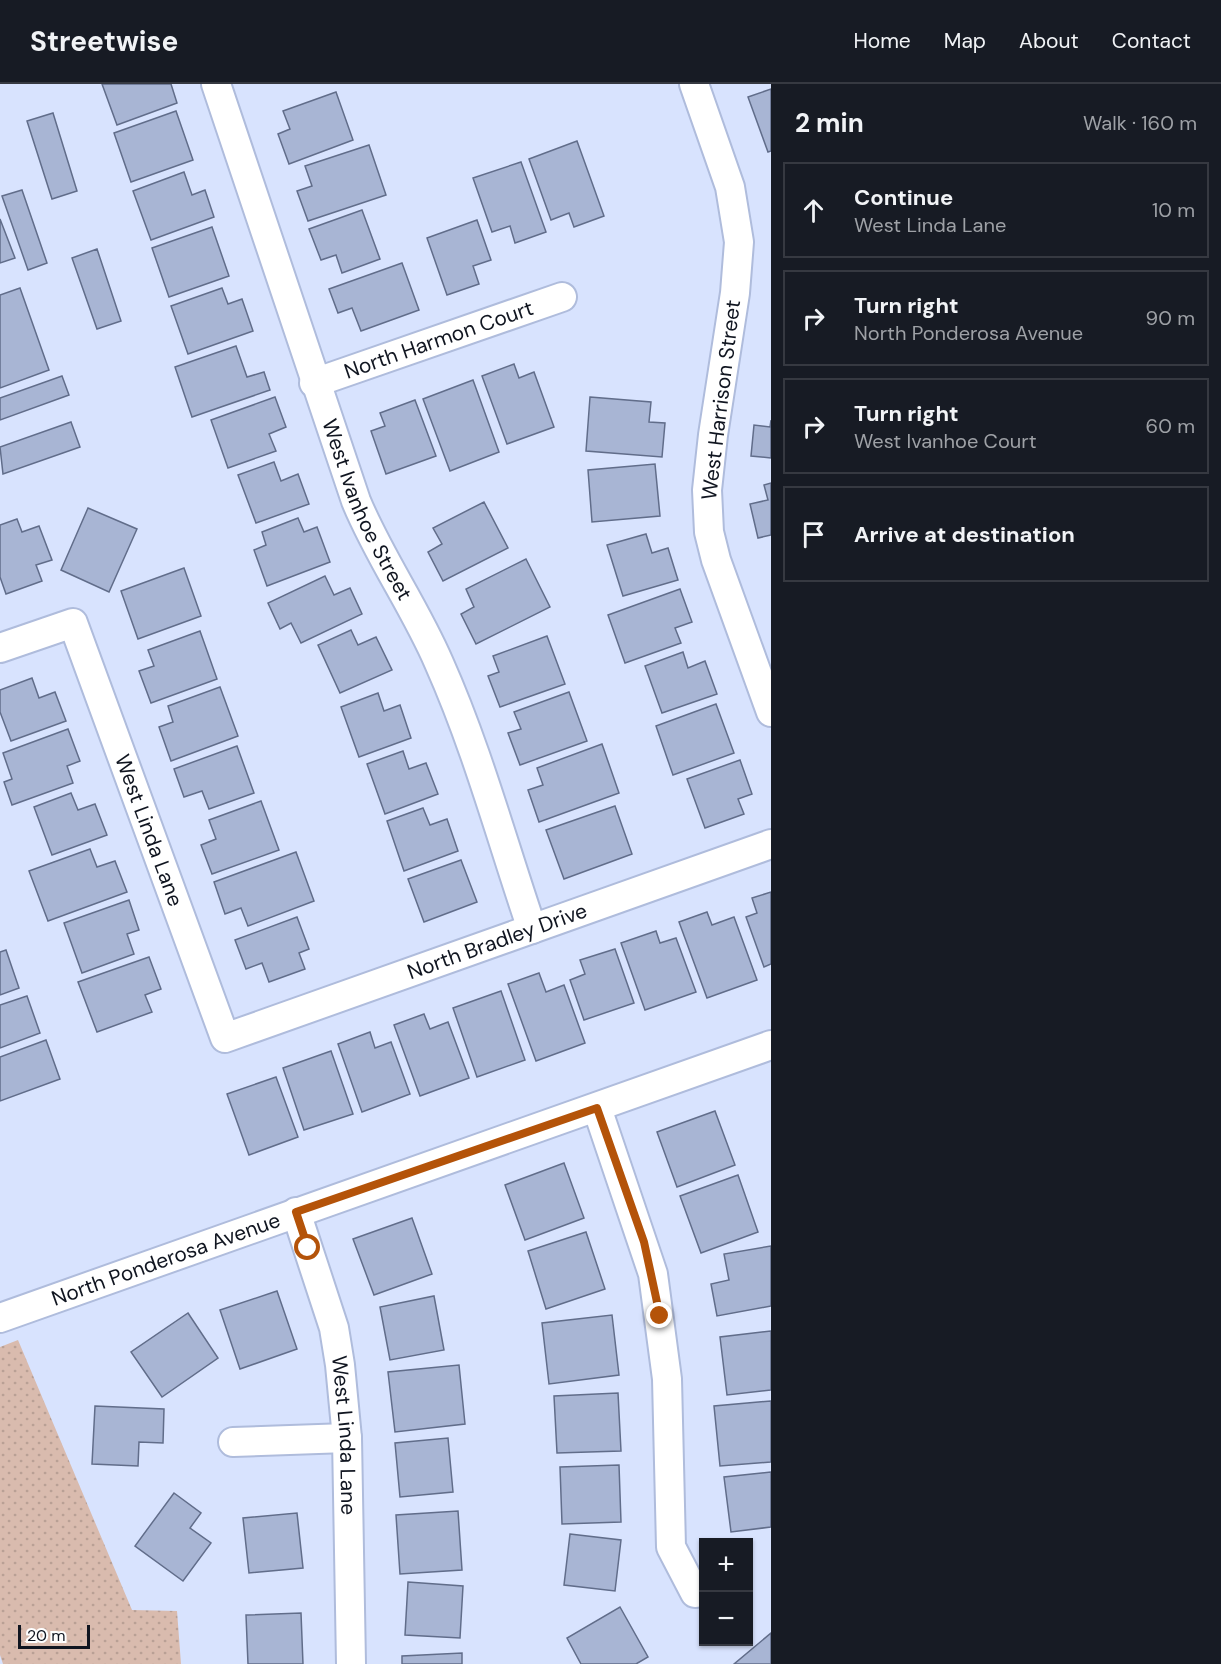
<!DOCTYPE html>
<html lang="en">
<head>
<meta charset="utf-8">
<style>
	body { margin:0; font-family:"DM Sans",sans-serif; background:#20242c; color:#f1f3f6 }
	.controls { position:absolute; right:18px; bottom:18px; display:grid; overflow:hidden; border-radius:0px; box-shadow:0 2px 4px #0004 }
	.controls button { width:54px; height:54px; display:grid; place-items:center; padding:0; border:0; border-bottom:2px solid #363941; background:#171b24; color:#f1f3f6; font:30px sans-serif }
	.scale { position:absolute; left:18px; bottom:15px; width:72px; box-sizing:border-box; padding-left:6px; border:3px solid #101520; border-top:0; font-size:16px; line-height:21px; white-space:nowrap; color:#101520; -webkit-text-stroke:4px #fff; paint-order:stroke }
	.stop { position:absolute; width:18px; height:18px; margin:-14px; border:4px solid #b45309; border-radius:50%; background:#fff }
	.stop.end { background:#b45309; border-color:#fff; box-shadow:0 2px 6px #0008 }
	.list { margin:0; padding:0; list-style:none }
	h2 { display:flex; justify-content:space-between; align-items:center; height:78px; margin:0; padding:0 24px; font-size:26px }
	h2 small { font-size:20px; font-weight:400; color:#9ea1a6 }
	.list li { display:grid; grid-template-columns:39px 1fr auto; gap:18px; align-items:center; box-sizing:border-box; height:96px; margin:0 12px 12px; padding:0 12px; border:2px solid #363941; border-radius:0px }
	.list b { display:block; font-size:22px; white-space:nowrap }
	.list p { margin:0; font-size:20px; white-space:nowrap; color:#9ea1a6 }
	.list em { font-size:20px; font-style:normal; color:#9ea1a6 }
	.icon { flex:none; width:33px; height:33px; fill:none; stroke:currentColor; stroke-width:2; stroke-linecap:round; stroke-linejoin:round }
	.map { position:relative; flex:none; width:771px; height:1580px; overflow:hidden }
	header { display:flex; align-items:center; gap:36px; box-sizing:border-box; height:84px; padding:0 30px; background:#171b24; border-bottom:2px solid #363941 }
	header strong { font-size:28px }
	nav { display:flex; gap:33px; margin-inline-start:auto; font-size:21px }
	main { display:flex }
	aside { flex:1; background:#171b24 }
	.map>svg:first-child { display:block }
	.park { fill:url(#park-dots) }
	.building { fill:#a8b5d4; stroke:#616d8a; stroke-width:1.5 }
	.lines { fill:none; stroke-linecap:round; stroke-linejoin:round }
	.minor-casing { stroke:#afbcdc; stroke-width:32 }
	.minor { stroke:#fff; stroke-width:28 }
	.route { stroke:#b45309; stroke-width:8 }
	.labels { text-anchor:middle; stroke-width:6; stroke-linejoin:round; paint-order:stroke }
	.street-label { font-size:21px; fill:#101520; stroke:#fff }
</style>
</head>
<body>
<header>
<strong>Streetwise</strong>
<nav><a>Home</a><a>Map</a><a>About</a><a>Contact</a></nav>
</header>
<main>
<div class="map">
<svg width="771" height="1580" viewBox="0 0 771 1580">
	<defs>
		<pattern id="park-dots" width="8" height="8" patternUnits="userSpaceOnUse" patternTransform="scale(1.5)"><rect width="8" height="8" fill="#d9bbae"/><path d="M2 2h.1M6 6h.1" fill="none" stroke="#b9a095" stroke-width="1.8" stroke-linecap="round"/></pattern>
	</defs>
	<rect width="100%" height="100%" fill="#d8e3fe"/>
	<path class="park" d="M18 1256 132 1526 177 1527 181 1580H3L0 1571V1263Z"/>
	<g class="building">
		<path d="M102 0H171L177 19 117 41Z"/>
		<path d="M771 5V67L768 68 748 13Z"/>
		<path d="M336 8 353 56 289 80 278 50 290 45 283 27Z"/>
		<path d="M176 27 193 76 131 98 114 49Z"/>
		<path d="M53 29 77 107 52 115 27 37Z"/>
		<path d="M577 57 604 132 574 143 569 129 551 136 529 75Z"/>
		<path d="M369 61 386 111 308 137 297 107 312 102 305 82Z"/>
		<path d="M521 78 546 148 515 159 510 142 492 148 473 94Z"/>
		<path d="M184 88 192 111 205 106 214 133 151 156 133 107Z"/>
		<path d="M22 106 47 179 28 186 2 112Z"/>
		<path d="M362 126 380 175 342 189 336 171 321 176 309 145Z"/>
		<path d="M0 135 15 174 0 179Z"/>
		<path d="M477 136 491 176 473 182 479 200 447 211 427 154Z"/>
		<path d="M212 143 229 192 169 213 152 164Z"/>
		<path d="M97 165 121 237 97 245 72 174Z"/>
		<path d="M402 179 419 226 361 247 352 224 338 229 329 205Z"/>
		<path d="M20 204 49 286 0 304V211Z"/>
		<path d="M222 204 228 220 242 215 253 247 188 270 171 222Z"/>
		<path d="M236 262 247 293 264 288 270 306 192 333 175 283Z"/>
		<path d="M514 280 519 294 534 288 554 343 507 360 482 292Z"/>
		<path d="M62 292 69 311 0 336V314Z"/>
		<path d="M473 296 499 368 450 387 423 315Z"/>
		<path d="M275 313 286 343 269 350 276 367 228 384 211 336Z"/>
		<path d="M590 313 651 318 649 338 665 339 662 373 586 367Z"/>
		<path d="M415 316 436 372 386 390 371 347 385 342 380 329Z"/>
		<path d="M771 336V374L751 372 754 341 770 343Z"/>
		<path d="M71 338 80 363 3 390 0 363Z"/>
		<path d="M274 378 281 397 298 390 309 420 256 439 238 391Z"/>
		<path d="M655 380 660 432 592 438 588 386Z"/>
		<path d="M771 399V451L758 454 750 420 768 416 764 401Z"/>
		<path d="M484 418 508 464 443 497 428 468 442 460 433 444Z"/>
		<path d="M88 424 137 445 109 508 61 486Z"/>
		<path d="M298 434 304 448 317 443 330 478 267 502 254 466 266 461 262 448Z"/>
		<path d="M17 435 22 448 39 442 52 476 36 481 42 497 6 510 0 493V441Z"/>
		<path d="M646 450 652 469 668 464 678 496 623 512 607 461Z"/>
		<path d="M526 475 550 523 476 560 461 530 474 523 466 505Z"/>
		<path d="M184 484 201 532 138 555 121 507Z"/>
		<path d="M325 492 334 511 350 504 362 530 301 559 291 539 280 545 268 519Z"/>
		<path d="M680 505 692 538 675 544 681 559 625 579 608 531Z"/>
		<path d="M351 546 358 561 376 553 392 586 340 609 318 561Z"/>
		<path d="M200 547 217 595 151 619 139 587 154 582 148 566Z"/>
		<path d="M547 552 565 600 500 623 488 592 499 588 493 572Z"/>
		<path d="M683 568 688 584 705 577 717 610 662 629 645 582Z"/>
		<path d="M32 594 39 614 55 608 66 637 11 657 0 628V606Z"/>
		<path d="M220 603 238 652 171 677 159 643 173 638 168 622Z"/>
		<path d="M569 608 587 657 520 681 508 649 521 645 514 628Z"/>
		<path d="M378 609 384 627 400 621 411 654 359 673 341 623Z"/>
		<path d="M716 620 734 669 673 691 656 642Z"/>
		<path d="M68 645 80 677 67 682 73 699 12 721 4 698 12 695 3 669Z"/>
		<path d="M602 660 619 709 539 738 528 706 543 701 537 684Z"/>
		<path d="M237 662 254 709 209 725 202 707 184 713 174 685Z"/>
		<path d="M403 667 409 685 426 679 438 710 385 730 367 680Z"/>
		<path d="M740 676 752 710 738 715 744 730 705 744 687 695Z"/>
		<path d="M71 709 78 726 95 720 107 751 52 771 34 723Z"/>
		<path d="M261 717 279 766 212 790 201 761 216 755 209 736Z"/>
		<path d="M615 722 632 770 564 795 546 746Z"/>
		<path d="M423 724 430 741 447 735 458 767 404 787 387 737Z"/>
		<path d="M90 765 97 783 115 777 127 808 48 837 29 787Z"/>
		<path d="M296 768 314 817 248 842 241 824 225 830 214 798Z"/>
		<path d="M461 776 477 818 424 838 408 795Z"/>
		<path d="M771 808V880L764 883 746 833 757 829 752 814Z"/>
		<path d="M129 816 139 846 127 850 134 870 82 889 64 839Z"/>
		<path d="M707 828 712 841 734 833 757 896 707 914 679 838Z"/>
		<path d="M297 833 309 865 299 869 305 885 269 898 262 879 246 885 235 856Z"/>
		<path d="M656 847 660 859 676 854 696 908 645 926 621 859Z"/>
		<path d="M615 865 634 919 584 936 570 896 585 890 580 876Z"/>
		<path d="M6 866 19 904 0 911V868Z"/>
		<path d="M149 873 161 905 145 911 152 928 97 948 78 898Z"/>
		<path d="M539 889 546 908 564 901 585 959 536 977 508 900Z"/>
		<path d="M501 907 525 976 477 993 453 924Z"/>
		<path d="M27 912 40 949 0 964V921Z"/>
		<path d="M424 930 430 945 448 938 469 994 420 1012 394 941Z"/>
		<path d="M370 948 375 964 391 958 410 1010 362 1028 338 960Z"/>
		<path d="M46 956 60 995 0 1017V973Z"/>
		<path d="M331 967 353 1030 304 1046 283 984Z"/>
		<path d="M276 993 298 1053 249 1071 227 1010Z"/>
		<path d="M715 1027 735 1081 677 1103 657 1048Z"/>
		<path d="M564 1079 584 1134 525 1156 505 1101Z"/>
		<path d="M738 1091 758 1148 701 1169 680 1112Z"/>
		<path d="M412 1134 432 1190 374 1211 353 1155Z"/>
		<path d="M586 1148 605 1205 546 1225 528 1167Z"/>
		<path d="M771 1162V1222L717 1232 711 1200 729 1196 724 1170Z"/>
		<path d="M277 1207 297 1265 240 1285 220 1226Z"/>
		<path d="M434 1212 444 1266 390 1276 380 1223Z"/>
		<path d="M188 1229 218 1274 162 1313 131 1268Z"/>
		<path d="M612 1231 619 1291 549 1300 542 1239Z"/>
		<path d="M771 1247V1306L727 1311 720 1253Z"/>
		<path d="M459 1281 465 1340 395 1348 388 1288Z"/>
		<path d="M618 1309 621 1367 557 1369 554 1312Z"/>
		<path d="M771 1317V1378L720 1382 714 1322Z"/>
		<path d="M95 1322 164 1325 163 1359 139 1358 138 1382 92 1380Z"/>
		<path d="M448 1354 453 1408 400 1413 395 1359Z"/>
		<path d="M619 1381 621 1438 562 1440 560 1383Z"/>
		<path d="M771 1388V1443L731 1448 724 1393Z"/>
		<path d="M174 1409 201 1429 190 1444 211 1459 183 1497 135 1462Z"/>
		<path d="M458 1427 462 1486 400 1490 396 1431Z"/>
		<path d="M297 1429 303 1484 249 1489 243 1434Z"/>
		<path d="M570 1450 621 1456 615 1507 564 1501Z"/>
		<path d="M408 1498 463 1502 460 1554 405 1551Z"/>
		<path d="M620 1523 648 1573 636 1580H581L567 1554Z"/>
		<path d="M301 1529 303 1580H248L246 1531Z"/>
		<path d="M771 1549V1580H734Z"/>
		<path d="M462 1569V1580H402V1572Z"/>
	</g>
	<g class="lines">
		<defs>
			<g id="minor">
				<path id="s1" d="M216 0 356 417C379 473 415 523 439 579 477 664 502 757 532 845"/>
				<path d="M694 0 730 103 739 158 735 209 713 351 707 406 709 448 716 476 771 628"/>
				<path id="s2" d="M314 299 562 213"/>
				<path id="s3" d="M0 564 73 539 225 954 771 760"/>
				<path d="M597 1024 653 1190 667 1295 671 1463 695 1509"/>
				<path id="s4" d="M296 1128 334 1244 340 1281 347 1354 351 1580"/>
				<path id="s5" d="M0 1234 771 961"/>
				<path d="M233 1358 347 1354"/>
			</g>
		</defs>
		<use href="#minor" class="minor-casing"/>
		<use href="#minor" class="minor"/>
	</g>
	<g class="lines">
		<path class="route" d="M308 1164 296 1128 597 1024 644 1158 660 1232"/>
	</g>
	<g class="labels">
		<g class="street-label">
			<text dy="7" stroke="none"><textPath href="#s2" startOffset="132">North Harmon Court</textPath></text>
			<text transform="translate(721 316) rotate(-83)" y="7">West Harrison Street</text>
			<text dy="7" stroke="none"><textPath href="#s1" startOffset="452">West Ivanhoe Street</textPath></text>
			<text dy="7" stroke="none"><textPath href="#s3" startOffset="298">West Linda Lane</textPath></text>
			<text dy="7" stroke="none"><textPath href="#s3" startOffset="808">North Bradley Drive</textPath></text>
			<text dy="7" stroke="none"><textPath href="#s5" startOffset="176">North Ponderosa Avenue</textPath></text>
			<text dy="7" stroke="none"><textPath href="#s4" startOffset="230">West Linda Lane</textPath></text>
		</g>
	</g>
</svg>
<div class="controls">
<button>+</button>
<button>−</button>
</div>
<div class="scale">20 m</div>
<div class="stop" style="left:308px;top:1164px"></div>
<div class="stop end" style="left:660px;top:1232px"></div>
</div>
<aside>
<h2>2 min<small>Walk · 160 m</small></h2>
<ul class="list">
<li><svg class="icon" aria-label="ahead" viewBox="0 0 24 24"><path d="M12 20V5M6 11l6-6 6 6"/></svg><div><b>Continue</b><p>West Linda Lane</p></div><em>10 m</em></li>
<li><svg class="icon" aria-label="right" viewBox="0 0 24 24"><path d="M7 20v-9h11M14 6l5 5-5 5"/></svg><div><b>Turn right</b><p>North Ponderosa Avenue</p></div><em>90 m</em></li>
<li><svg class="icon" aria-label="right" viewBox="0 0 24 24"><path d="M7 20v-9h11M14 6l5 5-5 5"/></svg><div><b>Turn right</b><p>West Ivanhoe Court</p></div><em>60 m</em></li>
<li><svg class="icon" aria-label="arrive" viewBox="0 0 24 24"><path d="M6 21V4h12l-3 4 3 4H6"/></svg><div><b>Arrive at destination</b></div></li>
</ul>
</aside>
</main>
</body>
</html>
